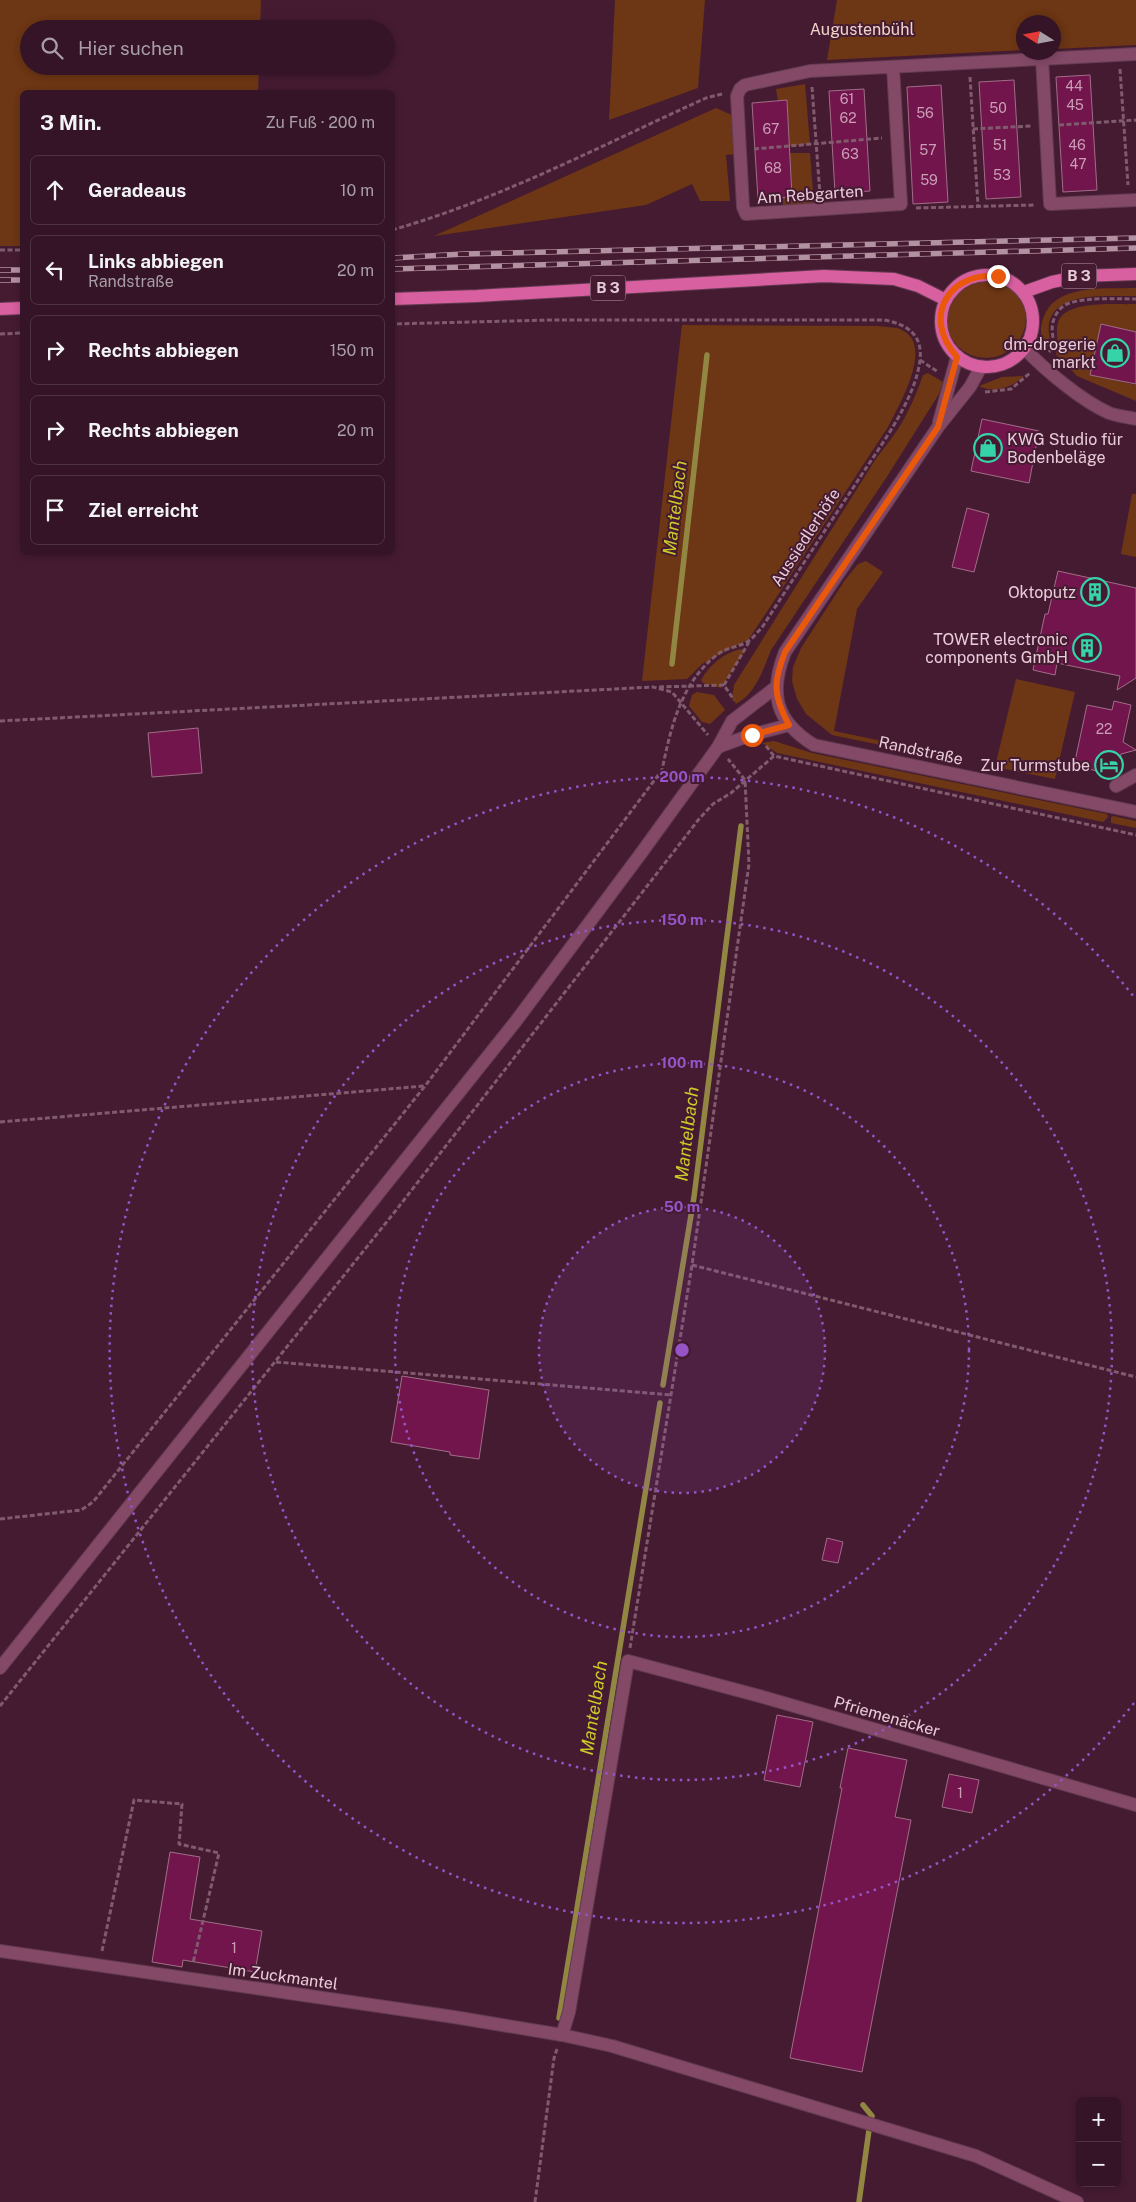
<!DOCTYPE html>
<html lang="de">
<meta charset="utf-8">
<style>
body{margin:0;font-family:"Public Sans",sans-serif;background:#3c1d2e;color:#f1f3f6}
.controls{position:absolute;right:15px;bottom:15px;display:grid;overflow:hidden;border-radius:8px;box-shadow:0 2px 8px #0003}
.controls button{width:45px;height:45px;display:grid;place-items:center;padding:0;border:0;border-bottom:1px solid #4e3343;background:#341426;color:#f1f3f6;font:25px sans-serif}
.compass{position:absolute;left:1016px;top:15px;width:45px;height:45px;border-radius:50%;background:#341426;box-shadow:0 2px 8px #0003;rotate:281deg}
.stop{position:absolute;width:15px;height:15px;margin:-11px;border:4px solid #ea580c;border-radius:50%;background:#fff}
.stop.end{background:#ea580c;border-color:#fff;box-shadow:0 1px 5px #0008}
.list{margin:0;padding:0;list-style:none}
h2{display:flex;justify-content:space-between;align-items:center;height:65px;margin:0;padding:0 20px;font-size:21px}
h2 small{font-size:16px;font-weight:400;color:#a99ea7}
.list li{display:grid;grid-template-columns:32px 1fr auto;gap:15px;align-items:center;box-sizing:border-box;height:70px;margin:0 10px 10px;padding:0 10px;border:1px solid #4e3343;border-radius:8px}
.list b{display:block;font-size:19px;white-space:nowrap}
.list p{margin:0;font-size:16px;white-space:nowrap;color:#a99ea7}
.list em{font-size:16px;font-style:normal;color:#a99ea7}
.icon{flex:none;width:28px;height:28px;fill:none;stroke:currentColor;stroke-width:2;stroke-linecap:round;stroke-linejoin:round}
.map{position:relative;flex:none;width:1136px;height:2202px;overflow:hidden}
.search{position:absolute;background:#341426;box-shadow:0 2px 8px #0003;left:20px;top:20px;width:375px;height:55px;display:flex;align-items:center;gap:12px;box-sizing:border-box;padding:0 18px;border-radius:28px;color:#a99ea7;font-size:19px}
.panel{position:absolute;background:#341426;box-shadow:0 2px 8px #0003;left:20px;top:90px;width:375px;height:465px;border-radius:8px}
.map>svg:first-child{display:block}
.green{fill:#6d3614}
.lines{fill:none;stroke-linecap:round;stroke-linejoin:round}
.stream{stroke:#918742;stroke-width:5.5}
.building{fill:#72154d;stroke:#a06e86}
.minor-casing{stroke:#633b50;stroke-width:14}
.major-casing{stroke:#633b50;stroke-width:14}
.path{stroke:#805b6e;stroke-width:3;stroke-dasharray:5 2.5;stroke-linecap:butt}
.minor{stroke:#834967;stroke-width:12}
.major{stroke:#d85fa0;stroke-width:12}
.rail-casing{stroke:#b291a1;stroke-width:5.5}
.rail{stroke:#451b32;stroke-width:4;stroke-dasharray:11;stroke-linecap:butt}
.route{stroke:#ea580c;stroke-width:6}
.ring{fill:none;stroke:#9654c6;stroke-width:2.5;stroke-dasharray:2.5 5}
.labels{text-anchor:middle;stroke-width:4;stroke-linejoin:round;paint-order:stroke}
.number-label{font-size:14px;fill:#cb9eb6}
.shield{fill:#451b32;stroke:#b897a7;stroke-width:1}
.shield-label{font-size:15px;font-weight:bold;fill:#e9ccd9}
.park-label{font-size:16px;fill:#f0d6c9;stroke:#451b32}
.street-label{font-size:16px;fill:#e9ccd9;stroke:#451b32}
.poi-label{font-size:16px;fill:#e9ccd9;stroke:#451b32;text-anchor:end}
.water-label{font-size:18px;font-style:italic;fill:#ccca28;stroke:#451b32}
.centre{fill:#9654c6;stroke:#451b32;stroke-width:2.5}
.ring-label{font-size:15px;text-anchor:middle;font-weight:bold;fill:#9654c6;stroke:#451b32;stroke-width:4;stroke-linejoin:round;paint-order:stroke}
</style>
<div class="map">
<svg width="1136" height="2202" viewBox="0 0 1136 2202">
<rect width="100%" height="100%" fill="#451b32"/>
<g class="green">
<path d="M 0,0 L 261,0 L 260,29 L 29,29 L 29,66 L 259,66 L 258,92 L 22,92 L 22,246 L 0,246 Z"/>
<path d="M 615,0 L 705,0 L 698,88 L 609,120 Z"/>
<path d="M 837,0 L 1136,0 L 1136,45 L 1054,49 L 1054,22 L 1024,22 L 1023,50 L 827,60 Z"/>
<path d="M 805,84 L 810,144 L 784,147 L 789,137 L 787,101 L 778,101 L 776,89 Z"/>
<path d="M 716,108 L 734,116 L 735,154 L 726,155 L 730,201 L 700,201 L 692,184 L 646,205 L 434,236 Z"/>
<path d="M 783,153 L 810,153 L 814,204 L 783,205 L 783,197 L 792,196 L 790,157 Z"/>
<circle cx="986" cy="318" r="40"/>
<path d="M 1136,288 L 1136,296 C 1109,297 1057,290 1049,323 C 1047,332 1053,342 1047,349 C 1040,337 1039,328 1044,316 C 1057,283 1107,289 1136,288 Z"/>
<path d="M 1136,304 L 1136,332 L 1101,324 L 1090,375 L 1136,385 L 1136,401 L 1077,376 L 1056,354 C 1060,341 1054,330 1059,320 C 1069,300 1116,305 1136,304 Z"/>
<path d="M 682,325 L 877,326 C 883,327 891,327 897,328 C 938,340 899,405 888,427 L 749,639 L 702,664 L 687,679 L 642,681 Z"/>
<path d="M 928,373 L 943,382 L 939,394 L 888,475 L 771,650 C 763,670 756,693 736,704 L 732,698 L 734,685 L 877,457 C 900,430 911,409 923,375 Z"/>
<path d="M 1024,376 C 1013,387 993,394 979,386 L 1002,377 Z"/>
<path d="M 1132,494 L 1136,494 L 1136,557 L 1121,554 Z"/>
<path d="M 866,561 L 883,572 L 857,609 L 834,731 L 954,756 L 953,760 L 832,735 L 806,714 L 797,699 L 792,681 L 793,667 L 801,648 L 845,580 L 858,564 Z"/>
<path d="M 741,649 L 745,651 L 721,688 L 703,683 L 701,680 C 710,664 724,653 741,649 Z"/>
<path d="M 1016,679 L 1075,692 L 1055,779 L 995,767 Z"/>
<path d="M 697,692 L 714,695 L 725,710 L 710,724 L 702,722 L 689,706 L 692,695 Z"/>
<path d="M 774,741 L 812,753 L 1107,814 L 1108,817 L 1103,822 L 777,753 L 762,743 Z"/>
<path d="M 1113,816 L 1136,821 L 1136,828 L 1111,823 L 1111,817 Z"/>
</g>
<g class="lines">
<g class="stream">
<path d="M 672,664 L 707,355"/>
<path d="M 663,1385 L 694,1197 L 741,826"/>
<path d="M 559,2018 L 660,1403"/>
<path d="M 863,2105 L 872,2116"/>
<path d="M 859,2202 L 869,2130"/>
</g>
</g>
<g class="building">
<path d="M 1090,75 L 1097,190 L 1063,192 L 1056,77 Z"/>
<path d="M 1014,80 L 1021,197 L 986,199 L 979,82 Z"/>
<path d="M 941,85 L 948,202 L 913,204 L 907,87 Z"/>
<path d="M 864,89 L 870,191 L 835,193 L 829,91 Z"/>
<path d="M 787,100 L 792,197 L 758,199 L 752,103 Z"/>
<path d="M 1101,324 L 1136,332 L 1136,384 L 1090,375 Z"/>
<path d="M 982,419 L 1039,431 L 1029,483 L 971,471 Z"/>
<path d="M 967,508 L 989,514 L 974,572 L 952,567 Z"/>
<path d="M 1058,571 L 1136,588 L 1136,678 L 1117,690 L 1120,676 L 1057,663 L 1055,675 L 1033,670 L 1045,614 L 1048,614 Z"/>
<path d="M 1114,701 L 1131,705 L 1123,742 L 1136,750 L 1121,754 L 1116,775 L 1074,766 L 1087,705 L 1112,710 Z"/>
<path d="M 198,728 L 202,773 L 152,777 L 148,733 Z"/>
<path d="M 402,1376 L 489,1390 L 479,1459 L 450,1455 L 450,1452 L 391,1442 Z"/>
<path d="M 827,1538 L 843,1542 L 838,1563 L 822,1560 Z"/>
<path d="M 777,1715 L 813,1722 L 800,1787 L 764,1780 Z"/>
<path d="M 848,1748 L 907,1760 L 895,1817 L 911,1820 L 862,2072 L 790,2058 L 842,1788 L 840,1788 Z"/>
<path d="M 949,1774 L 979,1780 L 972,1813 L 942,1807 Z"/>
<path d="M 170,1852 L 200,1857 L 190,1919 L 262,1931 L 255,1972 L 183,1960 L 182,1967 L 152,1962 Z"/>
</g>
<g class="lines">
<defs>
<g id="minor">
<path d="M 1042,58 L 1050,204 L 1136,200"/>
<path d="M 893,67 L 901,204 L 746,214 L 743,207 L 737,96 L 740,89 L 745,85 L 810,71 L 1136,54"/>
<path d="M 1025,349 C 1045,370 1082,401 1109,413 C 1117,416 1127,417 1136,419"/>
<path d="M 981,367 L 970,387 L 938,427 L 785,652 C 769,693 775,721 814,745 L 1136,812"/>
<path d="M 939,422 L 957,357"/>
<path d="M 718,747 L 751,735 L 789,725"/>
<path d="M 1116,786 L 1136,775"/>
<path d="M 0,1668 L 516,1021 L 642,852 L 718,747 L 732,721 L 776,687"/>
<path d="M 0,1951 L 454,2017 L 562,2035 L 612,2046 L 976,2156 L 1077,2202"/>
<path d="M 562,2035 L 569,2012 L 628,1661 L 763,1697 L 1136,1805"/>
</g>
<g id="major">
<circle cx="987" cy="321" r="46"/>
<path d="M 1024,292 L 1052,282 L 1081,276 L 1136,274"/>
<path d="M 392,299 L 477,296 L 824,276 L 894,279 L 918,286 L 946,300"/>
<path d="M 0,309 L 22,308"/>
</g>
</defs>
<use href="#minor" class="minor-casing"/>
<use href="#major" class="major-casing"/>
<g class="path">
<path d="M 1120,69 L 1128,185"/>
<path d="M 970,77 L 978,206"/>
<path d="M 812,87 L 820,195"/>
<path d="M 1059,125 L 1136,120"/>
<path d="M 973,129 L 1031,126"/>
<path d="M 754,149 L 882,138"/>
<path d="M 916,208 L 1035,205"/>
<path d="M 392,230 C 501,199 604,144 706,98 L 722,94"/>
<path d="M 0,250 L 22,250"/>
<path d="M 0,334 L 22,333"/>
<path d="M 1049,352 C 1057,342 1050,333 1053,322 C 1055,314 1061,305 1070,303 C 1088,297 1117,299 1136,299"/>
<path d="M 920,360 L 938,372"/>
<path d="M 985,392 L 1011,389 L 1030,373"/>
<path d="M 724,685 L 749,642"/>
<path d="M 659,687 L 724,685 L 734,700"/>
<path d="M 0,721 L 653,687 L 672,692 L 708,735"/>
<path d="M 766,746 L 774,756"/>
<path d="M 0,1122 L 424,1086"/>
<path d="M 692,1265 L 1136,1377"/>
<path d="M 276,1362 L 672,1395"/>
<path d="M 0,1519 L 81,1510 L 93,1502 L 425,1086 L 662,770 C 671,727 681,682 718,654 C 727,647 741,647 750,640 C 754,637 757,632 761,629 C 792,581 823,533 855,485 C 877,450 915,402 920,360 C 923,334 906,324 884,320 L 551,320 L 392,324"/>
<path d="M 630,1648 L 692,1265 L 749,864 L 745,780 L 728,759"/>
<path d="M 0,1706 L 397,1209 L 699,819 L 713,804 L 731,793 L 774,756 L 1136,835"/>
<path d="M 102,1951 L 134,1800 L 182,1804 L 179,1844 L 219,1853 L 193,1963"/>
<path d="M 535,2202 L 554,2058 L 557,2049"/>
</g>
<use href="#minor" class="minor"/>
<use href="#major" class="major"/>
<defs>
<g id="rail">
<path d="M 392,258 L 464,254 L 1136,238"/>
<path d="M 392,269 L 1136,248"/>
<path d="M 0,270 L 22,270"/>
<path d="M 0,280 L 22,280"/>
</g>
</defs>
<use href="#rail" class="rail-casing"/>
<use href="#rail" class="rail"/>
</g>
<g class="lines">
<path class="route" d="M 752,735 L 789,725 C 773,696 773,682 785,652 L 938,427 L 957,357 C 922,318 947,272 998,276"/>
</g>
<circle cx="682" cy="1350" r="143" fill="#9654c6" fill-opacity=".12"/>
<g class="ring">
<circle cx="682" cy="1350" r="143"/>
<circle cx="682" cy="1350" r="287"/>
<circle cx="682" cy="1350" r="430"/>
<path d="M1134 1703A573 573 0 1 1 1134 997"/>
</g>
<defs>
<symbol id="shop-ring" viewBox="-11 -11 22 22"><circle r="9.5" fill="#451b32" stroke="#34d4a8" stroke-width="1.5"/><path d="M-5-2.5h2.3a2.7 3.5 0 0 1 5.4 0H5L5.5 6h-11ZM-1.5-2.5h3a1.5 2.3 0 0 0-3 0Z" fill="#34d4a8"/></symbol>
<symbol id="building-ring" viewBox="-11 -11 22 22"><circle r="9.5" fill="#451b32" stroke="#34d4a8" stroke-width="1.5"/><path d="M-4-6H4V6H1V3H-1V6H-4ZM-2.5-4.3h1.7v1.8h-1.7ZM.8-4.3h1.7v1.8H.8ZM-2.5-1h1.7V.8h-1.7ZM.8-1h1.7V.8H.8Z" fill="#34d4a8"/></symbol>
<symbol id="hotel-ring" viewBox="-11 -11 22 22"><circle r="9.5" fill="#451b32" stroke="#34d4a8" stroke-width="1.5"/><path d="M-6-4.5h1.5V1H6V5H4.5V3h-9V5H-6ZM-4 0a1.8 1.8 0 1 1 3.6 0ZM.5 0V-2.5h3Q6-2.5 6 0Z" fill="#34d4a8"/></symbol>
</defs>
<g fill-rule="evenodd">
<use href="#shop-ring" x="1099" y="337" width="32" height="32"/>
<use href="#shop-ring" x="972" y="432" width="32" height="32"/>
<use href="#building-ring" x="1079" y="576" width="32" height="32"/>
<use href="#building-ring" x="1071" y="632" width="32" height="32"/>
<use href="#hotel-ring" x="1093" y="749" width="32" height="32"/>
</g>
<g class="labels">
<g class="number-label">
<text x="1074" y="91">44</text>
<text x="847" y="104">61</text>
<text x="1075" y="110">45</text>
<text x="998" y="113">50</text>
<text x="925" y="118">56</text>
<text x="848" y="123">62</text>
<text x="771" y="134">67</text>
<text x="1000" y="150">51</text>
<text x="1077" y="150">46</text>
<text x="928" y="155">57</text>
<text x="850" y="159">63</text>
<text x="1078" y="169">47</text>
<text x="773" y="173">68</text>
<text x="1002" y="180">53</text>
<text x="929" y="185">59</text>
<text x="1104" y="734">22</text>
<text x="960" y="1798">1</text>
<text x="234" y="1953">1</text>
</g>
<g class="shield">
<rect x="1061.5" y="263.5" width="35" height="25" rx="4"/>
<rect x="590.5" y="275.5" width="35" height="25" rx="4"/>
</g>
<g class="shield-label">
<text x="1079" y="281">B 3</text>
<text x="608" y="293">B 3</text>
</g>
<g class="park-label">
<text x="862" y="35">Augustenbühl</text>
</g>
<g class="street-label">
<text transform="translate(810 194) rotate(-4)" y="6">Am Rebgarten</text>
<text transform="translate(805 537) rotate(-57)" y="6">Aussiedlerhöfe</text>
<text transform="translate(921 750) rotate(12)" y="6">Randstraße</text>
<text transform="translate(887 1716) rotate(16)" y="6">Pfriemenäcker</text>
<text transform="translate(283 1976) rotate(8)" y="6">Im Zuckmantel</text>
</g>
<g class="poi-label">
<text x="1096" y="350">dm-drogerie<tspan x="1096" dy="18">markt</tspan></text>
<text x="1007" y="445" text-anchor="start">KWG Studio für<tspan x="1007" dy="18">Bodenbeläge</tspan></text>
<text x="1076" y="598">Oktoputz</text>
<text x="1068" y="645">TOWER electronic<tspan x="1068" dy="18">components GmbH</tspan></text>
<text x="1090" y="771">Zur Turmstube</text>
</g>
<g class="water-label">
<text transform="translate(675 508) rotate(-83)" y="6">Mantelbach</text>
<text transform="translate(687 1134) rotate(-83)" y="6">Mantelbach</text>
<text transform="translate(594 1708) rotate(-81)" y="6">Mantelbach</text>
</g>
</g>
<circle cx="682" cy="1350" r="8" class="centre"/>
<g class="ring-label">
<text x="682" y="782">200 m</text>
<text x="682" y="925">150 m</text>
<text x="682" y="1068">100 m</text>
<text x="682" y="1212">50 m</text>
</g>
</svg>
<div class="controls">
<button>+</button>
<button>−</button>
</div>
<svg class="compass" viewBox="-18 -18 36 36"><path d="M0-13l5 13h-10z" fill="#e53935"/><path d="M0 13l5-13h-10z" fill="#a99ea7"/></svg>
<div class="stop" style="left:752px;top:735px"></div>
<div class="stop end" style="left:998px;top:276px"></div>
<div class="search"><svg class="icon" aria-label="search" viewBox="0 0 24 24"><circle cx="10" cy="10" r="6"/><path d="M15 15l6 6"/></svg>Hier suchen</div>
<section class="panel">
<h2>3 Min.<small>Zu Fuß · 200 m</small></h2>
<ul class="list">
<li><svg class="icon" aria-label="ahead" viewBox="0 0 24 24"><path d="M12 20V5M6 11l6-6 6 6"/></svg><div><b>Geradeaus</b></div><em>10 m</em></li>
<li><svg class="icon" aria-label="left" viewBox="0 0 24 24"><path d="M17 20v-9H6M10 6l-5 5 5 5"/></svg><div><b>Links abbiegen</b><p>Randstraße</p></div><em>20 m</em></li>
<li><svg class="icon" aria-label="right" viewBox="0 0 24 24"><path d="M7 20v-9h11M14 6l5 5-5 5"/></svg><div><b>Rechts abbiegen</b></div><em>150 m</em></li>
<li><svg class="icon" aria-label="right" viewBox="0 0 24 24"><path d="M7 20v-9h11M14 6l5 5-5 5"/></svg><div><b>Rechts abbiegen</b></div><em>20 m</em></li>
<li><svg class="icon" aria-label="arrive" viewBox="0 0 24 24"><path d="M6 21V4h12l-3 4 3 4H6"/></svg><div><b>Ziel erreicht</b></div></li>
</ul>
</section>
</div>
